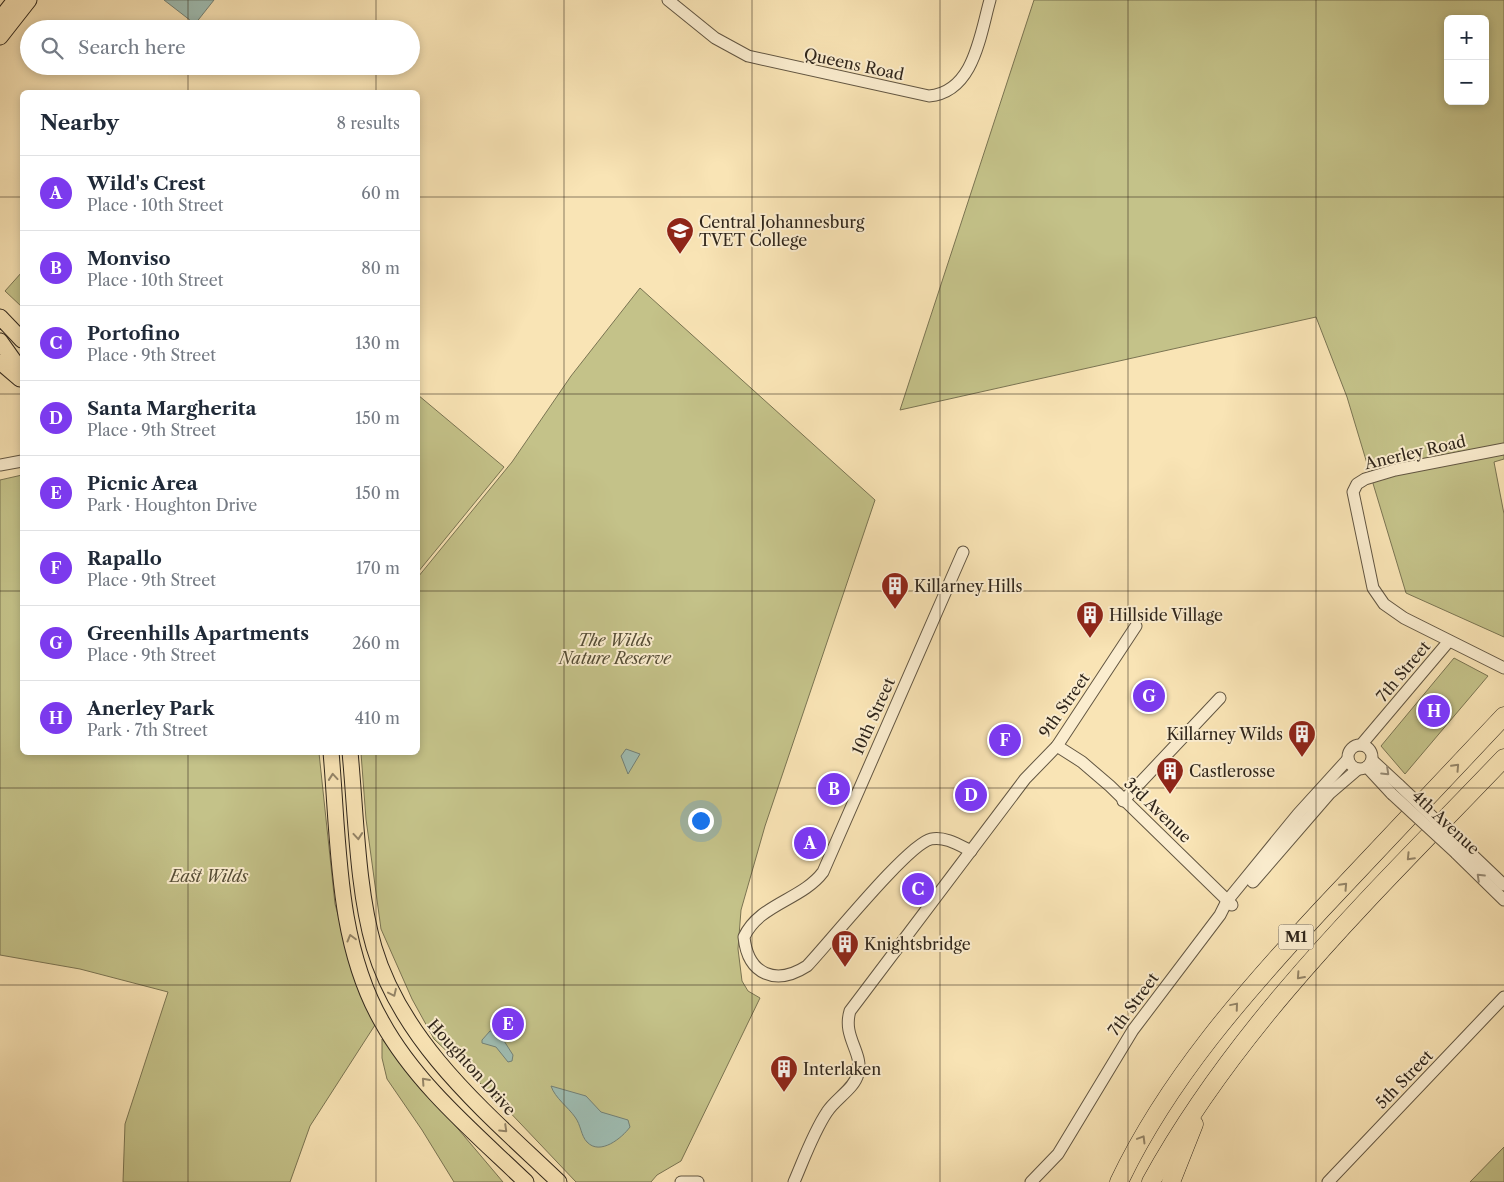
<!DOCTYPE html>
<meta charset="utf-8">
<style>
body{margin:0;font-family:"Libre Caslon Text",serif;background:#f6f6f7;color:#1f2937}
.controls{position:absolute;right:15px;top:15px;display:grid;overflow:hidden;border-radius:8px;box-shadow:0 2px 8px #0003}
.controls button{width:45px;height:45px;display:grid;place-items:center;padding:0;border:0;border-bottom:1px solid #e0e1e3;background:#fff;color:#1f2937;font:25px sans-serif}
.you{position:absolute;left:700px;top:820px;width:18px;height:18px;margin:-12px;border:4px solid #fff;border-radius:50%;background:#1a73e8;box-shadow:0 0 0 8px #1a73e833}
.badge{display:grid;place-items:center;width:32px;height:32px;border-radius:50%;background:#7c3aed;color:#fff;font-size:16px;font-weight:700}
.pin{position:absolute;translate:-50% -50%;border:2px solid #fff;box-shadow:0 1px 5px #0006}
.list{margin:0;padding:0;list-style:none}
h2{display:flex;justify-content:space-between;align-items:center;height:65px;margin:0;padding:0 20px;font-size:21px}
h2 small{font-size:16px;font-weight:400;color:#747a83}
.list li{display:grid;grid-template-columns:32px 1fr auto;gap:15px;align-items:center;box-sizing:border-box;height:75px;padding:0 20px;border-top:1px solid #e0e1e3}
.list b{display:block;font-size:19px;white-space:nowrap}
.list p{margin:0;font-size:16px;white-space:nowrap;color:#747a83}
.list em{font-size:16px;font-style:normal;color:#747a83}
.icon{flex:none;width:28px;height:28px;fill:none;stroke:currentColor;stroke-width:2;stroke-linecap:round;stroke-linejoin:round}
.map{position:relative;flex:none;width:1504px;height:1182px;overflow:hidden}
.search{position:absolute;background:#fff;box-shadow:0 2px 8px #0003;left:20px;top:20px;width:400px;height:55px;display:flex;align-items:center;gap:12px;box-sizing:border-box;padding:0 18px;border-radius:28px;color:#747a83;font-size:19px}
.panel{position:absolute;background:#fff;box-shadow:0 2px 8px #0003;left:20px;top:90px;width:400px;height:665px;border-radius:8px}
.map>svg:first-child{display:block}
.green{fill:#c4c289;stroke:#7a7452;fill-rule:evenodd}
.water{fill:#9fbeb4;stroke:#738177}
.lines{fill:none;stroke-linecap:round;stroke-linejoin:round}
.minor-casing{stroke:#625642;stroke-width:13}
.major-casing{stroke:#30261b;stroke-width:17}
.highway-casing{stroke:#30261b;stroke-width:19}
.minor{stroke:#fbedcf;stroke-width:11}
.major{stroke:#f9e4b5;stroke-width:15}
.highway{stroke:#f9e4b5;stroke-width:18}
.minor-bridge-casing{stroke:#625642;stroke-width:13;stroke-linecap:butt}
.minor-bridge{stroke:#fbedcf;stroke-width:11}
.oneway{stroke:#948568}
.oneway2{stroke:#968a75}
.grid{fill:none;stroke:#30261b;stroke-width:1;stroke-opacity:0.55}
.labels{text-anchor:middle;stroke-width:4;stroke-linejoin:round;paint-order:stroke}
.shield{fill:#fbedcf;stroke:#6d6251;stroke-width:1}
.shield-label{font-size:15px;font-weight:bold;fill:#30261b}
.street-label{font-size:16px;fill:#30261b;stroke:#fbedcf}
.poi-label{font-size:16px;fill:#30261b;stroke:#fbedcf;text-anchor:start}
.park-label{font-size:16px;font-style:italic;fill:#554d36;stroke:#fbedcf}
</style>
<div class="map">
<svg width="1504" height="1182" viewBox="0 0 1504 1182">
<rect width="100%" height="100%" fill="#f9e4b5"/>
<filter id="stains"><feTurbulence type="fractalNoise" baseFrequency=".004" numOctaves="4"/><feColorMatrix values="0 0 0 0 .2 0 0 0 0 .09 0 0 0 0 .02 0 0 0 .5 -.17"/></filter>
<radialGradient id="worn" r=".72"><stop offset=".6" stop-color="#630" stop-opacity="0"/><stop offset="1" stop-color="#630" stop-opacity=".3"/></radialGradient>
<g class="green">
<path d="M 1034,0 L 1504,0 L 1504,459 L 1494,462 L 1504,514 L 1504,637 L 1406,593 L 1347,397 L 1316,317 L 900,410 ZM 1448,19 L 1485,19 L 1485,101 L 1448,101 Z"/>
<path d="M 22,272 L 22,307 L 5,291 Z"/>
<path d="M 640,288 L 875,500 L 765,826 L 741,910 L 738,949 L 742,981 L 748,991 L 760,998 L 681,1161 L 657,1175 L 651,1182 L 576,1182 L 501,1103 L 434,1039 L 412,999 L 381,929 L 366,819 L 361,753 L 418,752 L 418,577 L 512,462 L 571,376 Z"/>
<path d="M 418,395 L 504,467 L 418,572 Z"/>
<path d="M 22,475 L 22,752 L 319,753 L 335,904 L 357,981 L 375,1025 L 310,1126 L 290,1182 L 123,1182 L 125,1124 L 168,992 L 80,969 L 0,955 L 0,480 Z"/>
<path d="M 1454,658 L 1488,676 L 1405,774 L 1381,746 Z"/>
<path d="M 382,1039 L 503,1182 L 454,1182 L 422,1130 L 387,1079 L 382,1058 Z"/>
<path d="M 1504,1147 L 1504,1182 L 1470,1182 Z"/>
</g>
<g class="water">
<path d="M 164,0 L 214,0 L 195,24 Z"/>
<path d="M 626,749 L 640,754 L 628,774 L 621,756 Z"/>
<path d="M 490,1031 L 497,1031 L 499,1033 L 513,1055 L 512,1061 L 508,1062 L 496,1047 L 482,1043 L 482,1040 Z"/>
<path d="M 551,1086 L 586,1096 L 601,1112 L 628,1120 L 630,1127 C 622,1138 600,1156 587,1142 C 581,1136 581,1125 575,1117 C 568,1107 555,1098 551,1086 Z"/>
</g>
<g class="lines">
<defs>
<g id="minor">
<path d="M 668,0 L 715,38 L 748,56 L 929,96 C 974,92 980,35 990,0"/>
<path d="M 1504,449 L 1395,470 L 1365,479 L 1357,484 L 1353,492 L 1373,588 L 1384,604 L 1404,618 L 1504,668"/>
<path d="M 0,465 L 22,461"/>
<path d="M 963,552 L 823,872 C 802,900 759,904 744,937 C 748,975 776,986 807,966 C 829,943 908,844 931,839 C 945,836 959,845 971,851"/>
<circle cx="1360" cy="757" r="12"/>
<path d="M 1361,745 L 1449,641"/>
<path d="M 1057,746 L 1082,762 L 1110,786 L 1232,905"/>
<path d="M 1372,760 L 1399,785"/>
<path d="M 1367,767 L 1392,794"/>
<path d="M 1123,801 L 1220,698"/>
<path d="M 1462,845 L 1504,885"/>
<path d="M 1456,853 L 1504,900"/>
<path d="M 1253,882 L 1330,793 L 1358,769"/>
<path d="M 681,1182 L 698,1182"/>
<path d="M 794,1182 C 804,1159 813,1133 827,1112 C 835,1099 854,1089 858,1074 C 864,1053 842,1037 850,1011 L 1025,779 L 1057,746 L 1136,626"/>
<path d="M 1031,1182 L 1058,1154 L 1133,1030 L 1220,915 L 1227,901 L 1298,814 L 1348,759"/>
<path d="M 1328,1182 L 1504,997"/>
</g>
<g id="major">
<path d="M 0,19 L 15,0"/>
<path d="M 0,37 L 29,0"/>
<path d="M 0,317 L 22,340"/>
<path d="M 0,341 L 22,372"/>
<path d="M 0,362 L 20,379"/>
<path d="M 331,752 C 339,842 336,942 382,1022 C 416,1084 475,1133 526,1182"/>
<path d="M 350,752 C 356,814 357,888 374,947 C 403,1045 488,1114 559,1182"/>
</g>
<g id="highway">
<path d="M 1119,1182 C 1168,1079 1245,992 1322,909 C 1382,845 1443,781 1504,716"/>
<path d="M 1151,1182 C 1240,1020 1377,891 1504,758"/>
<path d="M 1171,1182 L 1194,1124"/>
</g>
</defs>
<use href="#minor" class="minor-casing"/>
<use href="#major" class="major-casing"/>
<use href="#highway" class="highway-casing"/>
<use href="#minor" class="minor"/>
<use href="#major" class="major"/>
<use href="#highway" class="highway"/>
<defs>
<g id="minor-bridge">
<path d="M 1399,785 L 1462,845"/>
<path d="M 1392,794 L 1456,853"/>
</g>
</defs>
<use href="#minor-bridge" class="minor-bridge-casing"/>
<use href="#minor-bridge" class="minor-bridge"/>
</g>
<defs><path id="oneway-chevron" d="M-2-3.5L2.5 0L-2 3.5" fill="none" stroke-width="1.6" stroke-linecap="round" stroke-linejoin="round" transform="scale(1.25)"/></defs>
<g class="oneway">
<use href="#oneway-chevron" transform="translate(1456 767) rotate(-47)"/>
<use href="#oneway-chevron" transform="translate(333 777) rotate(-95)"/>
<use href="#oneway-chevron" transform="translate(358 836) rotate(85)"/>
<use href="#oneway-chevron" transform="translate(1410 857) rotate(134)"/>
<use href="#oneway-chevron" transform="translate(1344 886) rotate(-47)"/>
<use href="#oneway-chevron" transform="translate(351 938) rotate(-105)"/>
<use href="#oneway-chevron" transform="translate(1300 976) rotate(132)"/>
<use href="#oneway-chevron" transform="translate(393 993) rotate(65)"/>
<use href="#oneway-chevron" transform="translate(1235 1006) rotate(-50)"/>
<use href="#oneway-chevron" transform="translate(425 1081) rotate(-132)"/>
<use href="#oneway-chevron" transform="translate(504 1129) rotate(44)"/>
<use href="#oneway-chevron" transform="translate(1142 1139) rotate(-59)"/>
</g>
<g class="oneway2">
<use href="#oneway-chevron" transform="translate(1386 772) rotate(43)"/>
<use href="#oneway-chevron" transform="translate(1480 877) rotate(-136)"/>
</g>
<path class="grid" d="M 188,0 L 188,29M 376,0 L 376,29M 564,0 L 564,1182M 752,0 L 752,1182M 940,0 L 940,1182M 1128,0 L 1128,1182M 1316,0 L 1316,1182M 188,66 L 188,92M 376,66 L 376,92M 0,197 L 22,197M 418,197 L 1504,197M 0,394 L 22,394M 418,394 L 1504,394M 0,591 L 22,591M 418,591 L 1504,591M 188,752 L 188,1182M 376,752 L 376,1182M 0,788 L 1504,788M 0,985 L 1504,985"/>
<defs>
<symbol id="university-pin" viewBox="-11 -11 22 30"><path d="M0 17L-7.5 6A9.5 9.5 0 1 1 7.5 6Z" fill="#8f2418" stroke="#fbedcf"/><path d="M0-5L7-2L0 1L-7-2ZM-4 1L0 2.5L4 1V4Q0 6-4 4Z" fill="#fff"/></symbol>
<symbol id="building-pin" viewBox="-11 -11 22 30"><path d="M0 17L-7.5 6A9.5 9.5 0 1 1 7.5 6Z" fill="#8f2418" stroke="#fbedcf"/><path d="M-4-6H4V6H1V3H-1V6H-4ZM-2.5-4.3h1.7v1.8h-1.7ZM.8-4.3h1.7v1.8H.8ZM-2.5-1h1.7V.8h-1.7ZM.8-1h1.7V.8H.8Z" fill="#fff"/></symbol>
</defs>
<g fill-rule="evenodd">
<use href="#university-pin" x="664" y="215" width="32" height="43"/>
<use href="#building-pin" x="879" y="570" width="32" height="43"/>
<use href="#building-pin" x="1074" y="599" width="32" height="43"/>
<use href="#building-pin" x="1286" y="718" width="32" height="43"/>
<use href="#building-pin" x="1154" y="755" width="32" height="43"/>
<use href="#building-pin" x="829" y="928" width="32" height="43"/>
<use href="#building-pin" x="768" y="1053" width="32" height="43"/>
</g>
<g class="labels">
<rect class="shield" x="1278.5" y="924.5" width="35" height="25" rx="4"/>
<g class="shield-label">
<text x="1296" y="942">M1</text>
</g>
<g class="street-label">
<text transform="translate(854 64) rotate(12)" y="6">Queens Road</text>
<text transform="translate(1415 452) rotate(-13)" y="6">Anerley Road</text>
<text transform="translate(1403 671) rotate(-50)" y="6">7th Street</text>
<text transform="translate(1064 705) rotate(-55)" y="6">9th Street</text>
<text transform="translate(873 716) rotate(-66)" y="6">10th Street</text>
<text transform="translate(1158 810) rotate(44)" y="6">3rd Avenue</text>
<text transform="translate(1446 822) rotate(43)" y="6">4th Avenue</text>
<text transform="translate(1133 1004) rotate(-54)" y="6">7th Street</text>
<text transform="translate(472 1067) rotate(48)" y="6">Houghton Drive</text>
<text transform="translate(1404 1079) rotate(-46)" y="6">5th Street</text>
</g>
<g class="poi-label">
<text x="699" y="228">Central Johannesburg<tspan x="699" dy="18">TVET College</tspan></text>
<text x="914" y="592">Killarney Hills</text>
<text x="1109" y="621">Hillside Village</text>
<text x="1283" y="740" text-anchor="end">Killarney Wilds</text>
<text x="1189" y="777">Castlerosse</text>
<text x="864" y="950">Knightsbridge</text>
<text x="803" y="1075">Interlaken</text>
</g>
<g class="park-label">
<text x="615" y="646">The Wilds<tspan x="615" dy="18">Nature Reserve</tspan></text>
<text x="209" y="882">East Wilds</text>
</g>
</g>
<rect width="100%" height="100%" filter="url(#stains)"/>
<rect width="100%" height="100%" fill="url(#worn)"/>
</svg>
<div class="controls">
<button>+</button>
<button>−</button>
</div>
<div class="you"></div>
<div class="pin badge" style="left:810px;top:843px">A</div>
<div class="pin badge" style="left:834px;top:789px">B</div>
<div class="pin badge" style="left:918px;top:889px">C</div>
<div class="pin badge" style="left:971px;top:795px">D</div>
<div class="pin badge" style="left:508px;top:1024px">E</div>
<div class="pin badge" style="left:1005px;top:740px">F</div>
<div class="pin badge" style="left:1149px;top:696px">G</div>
<div class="pin badge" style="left:1434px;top:711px">H</div>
<div class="search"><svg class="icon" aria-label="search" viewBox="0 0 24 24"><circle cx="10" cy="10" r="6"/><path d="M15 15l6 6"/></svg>Search here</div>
<section class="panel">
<h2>Nearby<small>8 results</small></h2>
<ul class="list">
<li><span class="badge">A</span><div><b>Wild's Crest</b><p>Place · 10th Street</p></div><em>60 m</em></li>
<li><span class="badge">B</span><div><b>Monviso</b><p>Place · 10th Street</p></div><em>80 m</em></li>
<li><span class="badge">C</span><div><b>Portofino</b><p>Place · 9th Street</p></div><em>130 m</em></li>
<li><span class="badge">D</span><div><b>Santa Margherita</b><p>Place · 9th Street</p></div><em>150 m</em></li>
<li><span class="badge">E</span><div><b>Picnic Area</b><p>Park · Houghton Drive</p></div><em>150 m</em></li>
<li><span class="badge">F</span><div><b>Rapallo</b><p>Place · 9th Street</p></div><em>170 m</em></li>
<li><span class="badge">G</span><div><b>Greenhills Apartments</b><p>Place · 9th Street</p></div><em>260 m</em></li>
<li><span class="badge">H</span><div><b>Anerley Park</b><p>Park · 7th Street</p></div><em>410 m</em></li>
</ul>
</section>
</div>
